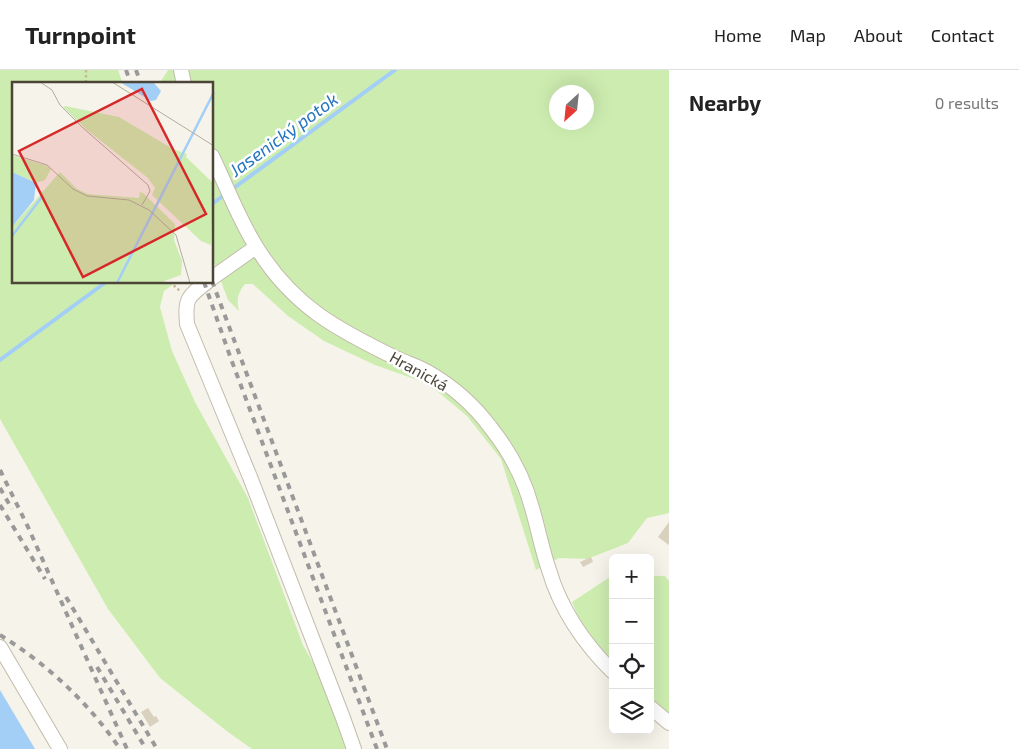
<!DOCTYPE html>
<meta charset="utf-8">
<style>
body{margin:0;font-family:"Exo 2",sans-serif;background:#f6f6f6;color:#222}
.controls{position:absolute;right:15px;bottom:15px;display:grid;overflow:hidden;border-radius:8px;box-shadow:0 5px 20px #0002}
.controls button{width:45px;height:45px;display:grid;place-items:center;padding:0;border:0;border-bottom:1px solid #e0e0e0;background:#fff;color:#222;font:25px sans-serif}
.compass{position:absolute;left:549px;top:15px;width:45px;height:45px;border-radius:50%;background:#fff;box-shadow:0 5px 20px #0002;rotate:207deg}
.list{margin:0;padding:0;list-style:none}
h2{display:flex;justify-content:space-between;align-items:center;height:65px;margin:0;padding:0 20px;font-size:21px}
h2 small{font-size:16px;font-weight:400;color:#767676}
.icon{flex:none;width:28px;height:28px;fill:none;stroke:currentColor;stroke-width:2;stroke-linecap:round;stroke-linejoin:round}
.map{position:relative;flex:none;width:669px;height:679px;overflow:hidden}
header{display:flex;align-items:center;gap:30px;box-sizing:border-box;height:70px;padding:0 25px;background:#fff;border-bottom:1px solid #e0e0e0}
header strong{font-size:24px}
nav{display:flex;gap:28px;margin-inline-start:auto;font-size:18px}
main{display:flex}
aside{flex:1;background:#fff}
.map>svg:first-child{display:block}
.green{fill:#cdedb0;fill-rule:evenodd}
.water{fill:#a3cef6}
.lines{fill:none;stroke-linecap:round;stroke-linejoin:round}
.stream{stroke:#a3cef6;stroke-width:4}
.building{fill:#d9d0be}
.minor-casing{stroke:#c2bcab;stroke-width:16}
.path{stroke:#c5b99b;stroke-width:2.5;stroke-dasharray:2.5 2.5;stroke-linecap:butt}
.minor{stroke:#fff;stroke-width:14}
.rail{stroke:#999;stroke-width:4;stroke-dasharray:6 6;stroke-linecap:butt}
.labels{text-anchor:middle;stroke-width:5;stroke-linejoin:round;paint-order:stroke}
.street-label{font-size:16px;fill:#4b4437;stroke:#fff}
.water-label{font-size:18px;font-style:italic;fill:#2675c1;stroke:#fff}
.inset-river{fill:none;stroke:#a3cef6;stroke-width:2.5}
.inset-road{fill:none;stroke:#b2ada2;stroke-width:1}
.view{fill:#d62828;fill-opacity:0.15;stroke:#d62828;stroke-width:2.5}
.inset-edge{fill:none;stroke:#4b4437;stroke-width:2.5}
</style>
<header>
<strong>Turnpoint</strong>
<nav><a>Home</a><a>Map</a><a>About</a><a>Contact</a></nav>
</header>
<main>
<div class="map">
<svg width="669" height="679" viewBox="0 0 669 679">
<rect width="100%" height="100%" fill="#f6f3ea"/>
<g class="green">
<path d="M 0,0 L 118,0 L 123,14 L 14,14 L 14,212 L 175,213 L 164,221 L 160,237 L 172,281 L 195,332 L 248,428 L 303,575 L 328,619 L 348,679 L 252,679 L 228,662 L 160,608 L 108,539 L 0,349 Z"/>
<path d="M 168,0 L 669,0 L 669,443 L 647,448 L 628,473 L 587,489 L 559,488 L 536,500 L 501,389 L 467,346 L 437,321 L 420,311 L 375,295 L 324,271 L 288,246 L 253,214 L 245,214 C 238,223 236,229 239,241 L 228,230 L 213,190 L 212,14 L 159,14 ZM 556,22 L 586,22 L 586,52 L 556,52 Z"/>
<path d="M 613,505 L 613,592 L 582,555 L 572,532 Z"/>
<path d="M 650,506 L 665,506 L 669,511 L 669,644 L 650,627 Z"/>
</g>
<path class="water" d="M 0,620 L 35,679 L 0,679 Z"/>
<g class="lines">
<g class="stream">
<path d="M 212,134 L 395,0"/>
<path d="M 0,290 L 106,212"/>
</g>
</g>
<g class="building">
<path d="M 669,452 L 669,475 L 658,467 Z"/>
<path d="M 591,487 L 593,492 L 583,497 L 580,492 Z"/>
<path d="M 148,638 L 154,647 L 156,646 L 159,651 L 150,657 L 141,642 Z"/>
</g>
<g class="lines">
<defs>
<g id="minor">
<path d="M 181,0 L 184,14"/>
<path d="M 212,86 C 227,117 239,150 257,178 C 273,204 294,227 319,245 C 343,262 371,276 398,289 C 407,293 417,296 426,301 C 451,315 474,335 491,358 C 510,382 524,408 532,438 C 538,458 542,480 549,500 C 560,538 584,574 613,602"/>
<path d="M 212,208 L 256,177"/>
<path d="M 207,212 C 187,227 185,229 187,254 L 250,407 L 343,648 L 354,679"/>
<path d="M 0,577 L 60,679"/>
<path d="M 650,637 L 669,653"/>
</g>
</defs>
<use href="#minor" class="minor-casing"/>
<g class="path">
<path d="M 86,0 L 86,14"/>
<path d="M 170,212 L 180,221"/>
</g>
<use href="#minor" class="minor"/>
<g class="rail">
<path d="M 126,0 L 131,14"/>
<path d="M 136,0 L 141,14"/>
<path d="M 212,211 L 387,679"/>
<path d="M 204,212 L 231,289 L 377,679"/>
<path d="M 0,400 L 28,457 L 127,679"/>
<path d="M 0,418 L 12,439"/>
<path d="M 0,435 L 45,509"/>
<path d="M 66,527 L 157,679"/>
<path d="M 0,565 C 47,594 89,633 120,679"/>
<path d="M 97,597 L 146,679"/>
</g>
</g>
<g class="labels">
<g class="street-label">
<text transform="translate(419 301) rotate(29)" y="6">Hranická</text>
</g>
<g class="water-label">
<text transform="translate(284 65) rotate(-36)" y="6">Jasenický potok</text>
</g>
</g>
<g transform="translate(12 12)">
<rect width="201" height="201" fill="#f6f3ea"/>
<path d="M 53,24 L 107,35 L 161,67 L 175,72 L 174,75 L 201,101 L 199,163 L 189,159 L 140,113 L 143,106 L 136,96 L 75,48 L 51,25 ZM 0,73 L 35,84 L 39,87 L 33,98 L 24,101 L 0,90 ZM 48,90 L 65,107 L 76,112 L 127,116 L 128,110 L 131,111 L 163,142 L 162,158 L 170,179 L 169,193 L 147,201 L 0,201 L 0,145 Z" fill="#cdedb0"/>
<path d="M 108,0 L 141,0 L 149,9 L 144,18 L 139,19 ZM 0,90 L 24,101 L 22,118 L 0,145 Z" fill="#a3cef6"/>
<path class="inset-river" d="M 0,154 L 30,115M 105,201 L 202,10"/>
<path class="inset-road" d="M 28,0 L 40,8 L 48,23 L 70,45 L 136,103 L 138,109 L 130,123M 100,0 L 202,64M 0,72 L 35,83 L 61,107 L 75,114 L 117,118 L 137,128 L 164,153 L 178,201"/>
<path class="view" d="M 130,7 L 194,132 L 71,195 L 7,69 Z"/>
<rect width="201" height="201" class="inset-edge"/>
</g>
</svg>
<div class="controls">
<button>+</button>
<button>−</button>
<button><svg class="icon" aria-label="locate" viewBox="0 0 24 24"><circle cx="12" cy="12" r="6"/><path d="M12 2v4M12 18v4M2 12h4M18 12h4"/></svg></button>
<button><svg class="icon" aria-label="layers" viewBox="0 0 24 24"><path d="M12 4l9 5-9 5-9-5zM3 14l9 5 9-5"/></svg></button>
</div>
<svg class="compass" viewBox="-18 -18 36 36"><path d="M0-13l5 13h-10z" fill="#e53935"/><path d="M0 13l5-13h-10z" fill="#767676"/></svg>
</div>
<aside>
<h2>Nearby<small>0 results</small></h2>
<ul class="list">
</ul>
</aside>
</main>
